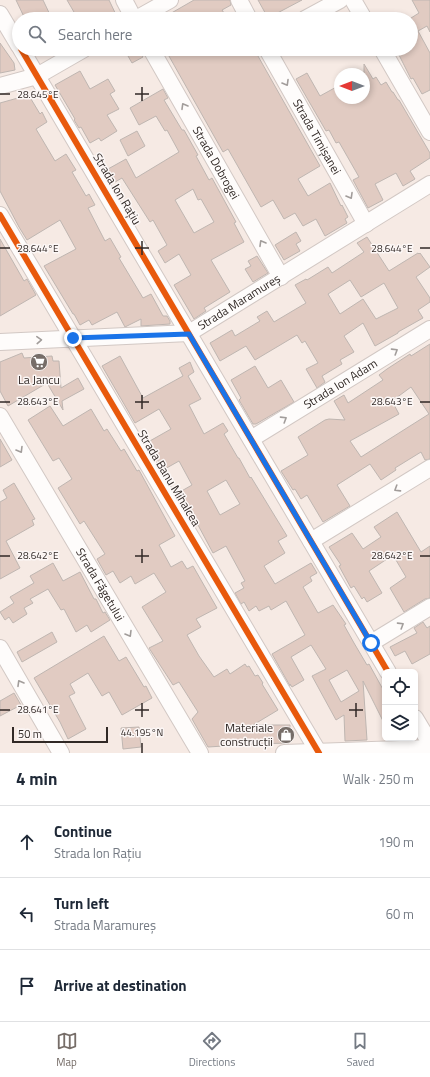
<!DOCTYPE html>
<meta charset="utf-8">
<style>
body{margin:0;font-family:"Titillium Web",sans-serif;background:#f2f2f3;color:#1f2937}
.controls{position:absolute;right:12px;bottom:12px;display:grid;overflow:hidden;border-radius:6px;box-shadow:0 2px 6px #0003}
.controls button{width:36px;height:36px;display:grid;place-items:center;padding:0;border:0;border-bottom:1px solid #e0e1e3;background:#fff;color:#1f2937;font:20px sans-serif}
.compass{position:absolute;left:334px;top:68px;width:36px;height:36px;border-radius:50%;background:#fff;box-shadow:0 2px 6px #0003;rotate:270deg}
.scale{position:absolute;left:12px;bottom:10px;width:96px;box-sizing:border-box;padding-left:4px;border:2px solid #312926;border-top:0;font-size:11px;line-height:14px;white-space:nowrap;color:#312926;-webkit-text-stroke:3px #fcf7f6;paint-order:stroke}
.stop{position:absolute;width:12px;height:12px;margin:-9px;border:3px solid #1a73e8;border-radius:50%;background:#fff}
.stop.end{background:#1a73e8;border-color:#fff;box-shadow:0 1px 4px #0008}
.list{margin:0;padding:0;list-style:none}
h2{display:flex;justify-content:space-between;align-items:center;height:52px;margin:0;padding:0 16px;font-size:17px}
h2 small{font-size:13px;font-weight:400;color:#747a83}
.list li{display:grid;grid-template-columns:26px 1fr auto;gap:12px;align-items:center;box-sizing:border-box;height:72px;padding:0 16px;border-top:1px solid #e0e1e3}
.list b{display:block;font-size:15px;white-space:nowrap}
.list p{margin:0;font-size:13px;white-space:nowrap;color:#747a83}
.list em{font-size:13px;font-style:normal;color:#747a83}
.icon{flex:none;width:22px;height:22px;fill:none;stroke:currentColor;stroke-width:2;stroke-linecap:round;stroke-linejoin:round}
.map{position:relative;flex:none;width:430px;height:753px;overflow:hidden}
.search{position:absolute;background:#fff;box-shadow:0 2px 6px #0003;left:12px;right:12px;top:12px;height:44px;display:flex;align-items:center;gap:10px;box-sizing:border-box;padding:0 14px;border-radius:22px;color:#747a83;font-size:15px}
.sheet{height:268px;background:#fff}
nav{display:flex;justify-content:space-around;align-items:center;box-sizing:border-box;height:56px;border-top:1px solid #e0e1e3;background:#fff;font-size:11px;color:#747a83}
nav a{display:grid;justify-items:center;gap:2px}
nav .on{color:#766d68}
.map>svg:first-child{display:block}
.building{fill:#e1cbc2;stroke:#bfb6b1;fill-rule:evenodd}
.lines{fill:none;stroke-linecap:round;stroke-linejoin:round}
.minor-casing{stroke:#d2c8c4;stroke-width:18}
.minor{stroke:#fefcfb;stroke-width:16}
.cycleway-casing{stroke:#fcf7f6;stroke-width:8}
.cycleway{stroke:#e8590c;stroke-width:6}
.oneway{stroke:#a29d9b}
.route{stroke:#1a73e8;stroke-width:5}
.ticks{fill:none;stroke:#312926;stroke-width:1.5}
.labels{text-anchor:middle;stroke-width:3;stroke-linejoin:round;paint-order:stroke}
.street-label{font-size:12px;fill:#312926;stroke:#fcf7f6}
.poi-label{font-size:12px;fill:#312926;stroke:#fcf7f6}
.ticks-label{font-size:10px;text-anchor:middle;fill:#312926;stroke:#fcf7f6;stroke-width:3;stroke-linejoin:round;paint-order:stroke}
</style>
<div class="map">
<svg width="430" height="753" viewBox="0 0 430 753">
<rect width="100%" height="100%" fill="#f6eae4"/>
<g class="building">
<path d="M 16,0 L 43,0 L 52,19 L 25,19 Z"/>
<path d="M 67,0 L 109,0 L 118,19 L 78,19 Z"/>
<path d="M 194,0 L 230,0 L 231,5 L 222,10 L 228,19 L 161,19 Z"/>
<path d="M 258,0 L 302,0 L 268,18 Z"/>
<path d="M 412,0 L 430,0 L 430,32 L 427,26 L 418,31 L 430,53 L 430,90 L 422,94 L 413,78 L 411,79 L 396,49 L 411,49 L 411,18 L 419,13 Z"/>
<path d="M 0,43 L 14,63 L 15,70 L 0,73 Z"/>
<path d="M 124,49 L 138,49 L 143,57 L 132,63 Z"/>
<path d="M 165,49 L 254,49 L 320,166 L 298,179 L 308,196 L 330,183 L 341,206 L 342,205 L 348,217 L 345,219 L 347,223 L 325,236 L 316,219 L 303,226 L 295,213 L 284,219 L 273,200 L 261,207 L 228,149 L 223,152 Z"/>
<path d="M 364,64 L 373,79 L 376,77 L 381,85 L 386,82 L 392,92 L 393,92 L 398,100 L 399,100 L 430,153 L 430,158 L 410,171 L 415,179 L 403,186 L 396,173 L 375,184 L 383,200 L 368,208 L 353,180 L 359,177 L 339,142 L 336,143 L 329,130 L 326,131 L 296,79 L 307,73 L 320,96 L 340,85 L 340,98 L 364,98 Z"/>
<path d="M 80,71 L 90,89 L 108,79 L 115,91 L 110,94 L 119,109 L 107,115 L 117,131 L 101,141 L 99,138 L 90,143 L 81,127 L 79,128 L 74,120 L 75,119 L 55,85 Z"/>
<path d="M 163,89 L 168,98 L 164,100 L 182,130 L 184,130 L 198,155 L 196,156 L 209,180 L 212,178 L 236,222 L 234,223 L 244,242 L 211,260 L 230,292 L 204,308 L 206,311 L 194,319 L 174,285 L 191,275 L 179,254 L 165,263 L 158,251 L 167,245 L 153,220 L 150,222 L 122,178 L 115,182 L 108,169 L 126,159 L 136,178 L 179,152 L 167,130 L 165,131 L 156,116 L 139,125 L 130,108 ZM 193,189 L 198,200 L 201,199 L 214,222 L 194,233 L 175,200 Z"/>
<path d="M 25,96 L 31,99 L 40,114 L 42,112 L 47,122 L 36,129 L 55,161 L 66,154 L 76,170 L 72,172 L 86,196 L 89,194 L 95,205 L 88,208 L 105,241 L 110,238 L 121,257 L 119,258 L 143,298 L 151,294 L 163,316 L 167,316 L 170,321 L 170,324 L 141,326 L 141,319 L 125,327 L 117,312 L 92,325 L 89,320 L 80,325 L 74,314 L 73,314 L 44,266 L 76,249 L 60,220 L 27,240 L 19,227 L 0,191 L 0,103 Z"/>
<path d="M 137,131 L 145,146 L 128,156 L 120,140 Z"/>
<path d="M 296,232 L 301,241 L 296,244 L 300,251 L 284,260 L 275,245 Z"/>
<path d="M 367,237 L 389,271 L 418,253 L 419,254 L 420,253 L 430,267 L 416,277 L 430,298 L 430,302 L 418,310 L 423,318 L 398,332 L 398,333 L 375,346 L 363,323 L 344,336 L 354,352 L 340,360 L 342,364 L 322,376 L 325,382 L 317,388 L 306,369 L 318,363 L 305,341 L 302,343 L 297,335 L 255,360 L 246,346 L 220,361 L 210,343 L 232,330 L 235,336 L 260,321 L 257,317 L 267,311 L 274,322 L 306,303 L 295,285 L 306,279 L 307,280 L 328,267 L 332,273 L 364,252 L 357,243 ZM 350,280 L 361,297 L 384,283 L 398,308 L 376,319 L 363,299 L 340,314 L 328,294 Z"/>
<path d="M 0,239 L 24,281 L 27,279 L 36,295 L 0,316 Z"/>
<path d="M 257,256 L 268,273 L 253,282 L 245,269 L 251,266 L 248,261 Z"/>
<path d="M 430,344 L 430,459 L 425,460 L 421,452 L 395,468 L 396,470 L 381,480 L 370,464 L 337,485 L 350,506 L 323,522 L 307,495 L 301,499 L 295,489 L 293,490 L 281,471 L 308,455 L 298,437 L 325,420 L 329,419 L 345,420 L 334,401 L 344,395 L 348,403 L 383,380 L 379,375 L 387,369 L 410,354 L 411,356 ZM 411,387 L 429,414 L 361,457 L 350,441 L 399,414 L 392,401 Z"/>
<path d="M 22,353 L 24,358 L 52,356 L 53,361 L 59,361 L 61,388 L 78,378 L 84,389 L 62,401 L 63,410 L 47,383 L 8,406 L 0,391 L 0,362 Z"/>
<path d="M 120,356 L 143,398 L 183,376 L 179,368 L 190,362 L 194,372 L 188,376 L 201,399 L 189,405 L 204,434 L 223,423 L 228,431 L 224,434 L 238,458 L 239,458 L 250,478 L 251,477 L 287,536 L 278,541 L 285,553 L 264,566 L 275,584 L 311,563 L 317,573 L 310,577 L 312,581 L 303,587 L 318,613 L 333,605 L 346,624 L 344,625 L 354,643 L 367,665 L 369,664 L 385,693 L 385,725 L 363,681 L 367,740 L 345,741 L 344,715 L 336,720 L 312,676 L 326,669 L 311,645 L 291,657 L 304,680 L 292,687 L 290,684 L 290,686 L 272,654 L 305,635 L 286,601 L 271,610 L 269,606 L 259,611 L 256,606 L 249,611 L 244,602 L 241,604 L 235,593 L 244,588 L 241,583 L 245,581 L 226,546 L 213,553 L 198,525 L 196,526 L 189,516 L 190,515 L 178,493 L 192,485 L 179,461 L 163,470 L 148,442 L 171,429 L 159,409 L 135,423 L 102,366 ZM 226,480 L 240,504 L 220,515 L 207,491 ZM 347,670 L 359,691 L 341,702 L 329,680 Z"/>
<path d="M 255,366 L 268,388 L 281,380 L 294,402 L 256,424 L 253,424 L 239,400 L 241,398 L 231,380 Z"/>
<path d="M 50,406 L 63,426 L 91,409 L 104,431 L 107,429 L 121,451 L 124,449 L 137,471 L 139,470 L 175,536 L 159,545 L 171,567 L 182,561 L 187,569 L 193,566 L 217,608 L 196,619 L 201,627 L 187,635 L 199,656 L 214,677 L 227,669 L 230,674 L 245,664 L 247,667 L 249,666 L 255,676 L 258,675 L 263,683 L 262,684 L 278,710 L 253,725 L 290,725 L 289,743 L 255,744 L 208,747 L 192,719 L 198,712 L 179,682 L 173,685 L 149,648 L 163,641 L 142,607 L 166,592 L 154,573 L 135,584 L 131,576 L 120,583 L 113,571 L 106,575 L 97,559 L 105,554 L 84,521 L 80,524 L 58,488 L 72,479 L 59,458 L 53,461 L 28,420 Z"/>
<path d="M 0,439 L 12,460 L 0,467 Z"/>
<path d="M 14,483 L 35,519 L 32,520 L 34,525 L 6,541 L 20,568 L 0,579 L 0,502 L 7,498 L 3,490 Z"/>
<path d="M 397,512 L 421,552 L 430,546 L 430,598 L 425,599 L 404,612 L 390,588 L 406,577 L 393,555 L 369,571 L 382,593 L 367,602 L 364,597 L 362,599 L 354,586 L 351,588 L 339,566 L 341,565 L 329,547 L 352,533 L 363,549 L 381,537 L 374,527 Z"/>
<path d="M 53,563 L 63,581 L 80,572 L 94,599 L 96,599 L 103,613 L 105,612 L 110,620 L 91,632 L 87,625 L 76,632 L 64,609 L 61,610 L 48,589 L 30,599 L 33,603 L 24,608 L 27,614 L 13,623 L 9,617 L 5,620 L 0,612 L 14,603 L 10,597 L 34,583 L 30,576 Z"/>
<path d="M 423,622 L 427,628 L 430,626 L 430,654 L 412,664 L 405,651 L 395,656 L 390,647 L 417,633 L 414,628 Z"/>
<path d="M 52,632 L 57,642 L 22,662 L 17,652 Z"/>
<path d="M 104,636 L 119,661 L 126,657 L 144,687 L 146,686 L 152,698 L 122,715 L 109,692 L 102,696 L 88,673 L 70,684 L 75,693 L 69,696 L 86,729 L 68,739 L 60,722 L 34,678 Z"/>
<path d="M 14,693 L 21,705 L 0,716 L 0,701 Z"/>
<path d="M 139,727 L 141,747 L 123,749 L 121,728 Z"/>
</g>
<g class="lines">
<defs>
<g id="minor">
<path d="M 124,0 L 134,19"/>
<path d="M 239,0 L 249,19"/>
<path d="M 353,0 L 364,19"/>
<path d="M 0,14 L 19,46"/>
<path d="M 136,19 L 170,0"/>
<path d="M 305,19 L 340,0"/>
<path d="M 21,49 L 388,672"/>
<path id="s1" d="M 151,49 L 281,277"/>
<path id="s2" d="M 267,49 L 366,224"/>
<path d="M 382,49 L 430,132"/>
<path d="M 0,86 L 37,76 L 84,49"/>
<path d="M 0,215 L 319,753"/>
<path id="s3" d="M 0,342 L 189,333 L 430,184"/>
<path id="s4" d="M 0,416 L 200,753"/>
<path id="s5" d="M 251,439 L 430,329"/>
<path d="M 311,541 L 430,468"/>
<path d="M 371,643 L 430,607"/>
<path d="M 0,648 L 61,753"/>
<path d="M 415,718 L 430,743"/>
<path d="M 284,753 L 430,748"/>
</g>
</defs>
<use href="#minor" class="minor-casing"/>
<use href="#minor" class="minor"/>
<defs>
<g id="cycleway">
<path d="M 21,49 L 388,672"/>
<path d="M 0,215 L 319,753"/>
</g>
</defs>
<use href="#cycleway" class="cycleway-casing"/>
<use href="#cycleway" class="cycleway"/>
</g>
<defs><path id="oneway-chevron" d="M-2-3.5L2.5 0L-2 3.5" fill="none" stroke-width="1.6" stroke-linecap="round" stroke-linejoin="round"/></defs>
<g class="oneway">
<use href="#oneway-chevron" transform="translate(286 83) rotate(60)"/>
<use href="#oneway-chevron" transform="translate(184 106) rotate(-120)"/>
<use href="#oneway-chevron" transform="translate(350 196) rotate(60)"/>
<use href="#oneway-chevron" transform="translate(262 243) rotate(-120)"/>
<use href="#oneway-chevron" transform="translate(39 340) rotate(-3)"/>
<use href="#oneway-chevron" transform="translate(395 351) rotate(-32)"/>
<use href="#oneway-chevron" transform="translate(284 419) rotate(-32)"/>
<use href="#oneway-chevron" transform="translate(20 450) rotate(59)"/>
<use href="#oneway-chevron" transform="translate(397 489) rotate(148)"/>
<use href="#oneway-chevron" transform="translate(401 625) rotate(-32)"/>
<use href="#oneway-chevron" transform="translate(129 634) rotate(59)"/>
<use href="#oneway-chevron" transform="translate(20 683) rotate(-120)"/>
</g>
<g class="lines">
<path class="route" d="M 73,338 L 189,334 L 371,643"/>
</g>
<path class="ticks" d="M 142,87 L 142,101M 0,94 L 10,94M 135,94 L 149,94M 142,241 L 142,255M 0,248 L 10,248M 135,248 L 149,248M 420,248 L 430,248M 142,395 L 142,409M 0,402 L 10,402M 135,402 L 149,402M 420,402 L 430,402M 142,549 L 142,563M 0,556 L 10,556M 135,556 L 149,556M 420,556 L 430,556M 142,703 L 142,717M 356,703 L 356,717M 0,710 L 10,710M 135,710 L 149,710M 349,710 L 363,710M 142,743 L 142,753"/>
<defs>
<symbol id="supermarket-disc" viewBox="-11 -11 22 22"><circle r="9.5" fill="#766d68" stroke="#fcf7f6"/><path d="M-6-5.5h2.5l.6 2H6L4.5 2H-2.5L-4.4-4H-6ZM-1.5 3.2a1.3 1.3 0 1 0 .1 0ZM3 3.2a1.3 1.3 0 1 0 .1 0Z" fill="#fff"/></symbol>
<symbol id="shop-disc" viewBox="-11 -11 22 22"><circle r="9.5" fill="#766d68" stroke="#fcf7f6"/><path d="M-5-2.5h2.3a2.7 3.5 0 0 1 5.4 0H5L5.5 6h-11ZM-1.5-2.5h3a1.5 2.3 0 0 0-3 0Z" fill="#fff"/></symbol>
</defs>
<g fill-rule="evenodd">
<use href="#supermarket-disc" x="29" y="352" width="20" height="20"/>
<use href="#shop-disc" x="276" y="725" width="20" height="20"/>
</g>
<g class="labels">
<g class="street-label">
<text dy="4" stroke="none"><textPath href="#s2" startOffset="101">Strada Timișanei</textPath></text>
<text dy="4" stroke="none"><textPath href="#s1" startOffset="131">Strada Dobrogei</textPath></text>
<text transform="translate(117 189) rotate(59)" y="4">Strada Ion Rațiu</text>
<text dy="4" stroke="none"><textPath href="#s3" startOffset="248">Strada Maramureș</textPath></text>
<text dy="4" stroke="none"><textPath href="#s5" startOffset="105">Strada Ion Adam</textPath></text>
<text transform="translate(169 478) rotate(59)" y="4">Strada Banu Mihalcea</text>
<text dy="4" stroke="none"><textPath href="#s4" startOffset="196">Strada Făgetului</textPath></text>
</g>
<g class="poi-label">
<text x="39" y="384">La Jancu</text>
<text x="273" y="732" text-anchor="end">Materiale<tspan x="273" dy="14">construcții</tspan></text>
</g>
</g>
<g class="ticks-label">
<text x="38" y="98">28.645°E</text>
<text x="392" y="252">28.644°E</text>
<text x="38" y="252">28.644°E</text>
<text x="392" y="405">28.643°E</text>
<text x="38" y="405">28.643°E</text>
<text x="392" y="559">28.642°E</text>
<text x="38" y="559">28.642°E</text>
<text x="38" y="713">28.641°E</text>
<text x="142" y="736">44.195°N</text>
</g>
</svg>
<div class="controls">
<button><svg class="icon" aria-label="locate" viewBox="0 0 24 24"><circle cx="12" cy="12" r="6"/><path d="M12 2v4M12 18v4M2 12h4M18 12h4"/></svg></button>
<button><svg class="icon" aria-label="layers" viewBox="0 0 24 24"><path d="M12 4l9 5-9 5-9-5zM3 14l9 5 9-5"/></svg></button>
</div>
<svg class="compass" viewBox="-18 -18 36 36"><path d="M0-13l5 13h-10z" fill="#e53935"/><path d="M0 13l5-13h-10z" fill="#747a83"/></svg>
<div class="scale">50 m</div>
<div class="stop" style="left:371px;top:643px"></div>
<div class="stop end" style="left:73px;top:338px"></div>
<div class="search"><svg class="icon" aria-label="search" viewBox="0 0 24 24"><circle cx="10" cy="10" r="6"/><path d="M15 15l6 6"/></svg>Search here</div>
</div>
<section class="sheet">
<h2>4 min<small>Walk · 250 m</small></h2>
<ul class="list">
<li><svg class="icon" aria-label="ahead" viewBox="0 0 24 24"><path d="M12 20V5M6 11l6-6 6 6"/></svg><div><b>Continue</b><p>Strada Ion Rațiu</p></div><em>190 m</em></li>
<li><svg class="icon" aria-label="left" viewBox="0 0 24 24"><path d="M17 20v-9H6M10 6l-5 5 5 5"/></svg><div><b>Turn left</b><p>Strada Maramureș</p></div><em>60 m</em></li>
<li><svg class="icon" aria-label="arrive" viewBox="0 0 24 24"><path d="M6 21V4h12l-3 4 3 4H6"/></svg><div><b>Arrive at destination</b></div></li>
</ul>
</section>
<nav>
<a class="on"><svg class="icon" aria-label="map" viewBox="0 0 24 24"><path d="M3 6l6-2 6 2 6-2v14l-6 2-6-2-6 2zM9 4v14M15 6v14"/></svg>Map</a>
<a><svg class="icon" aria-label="directions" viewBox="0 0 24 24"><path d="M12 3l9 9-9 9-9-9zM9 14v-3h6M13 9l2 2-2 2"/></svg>Directions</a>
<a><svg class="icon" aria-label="saved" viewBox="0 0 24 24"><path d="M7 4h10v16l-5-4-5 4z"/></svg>Saved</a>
</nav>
